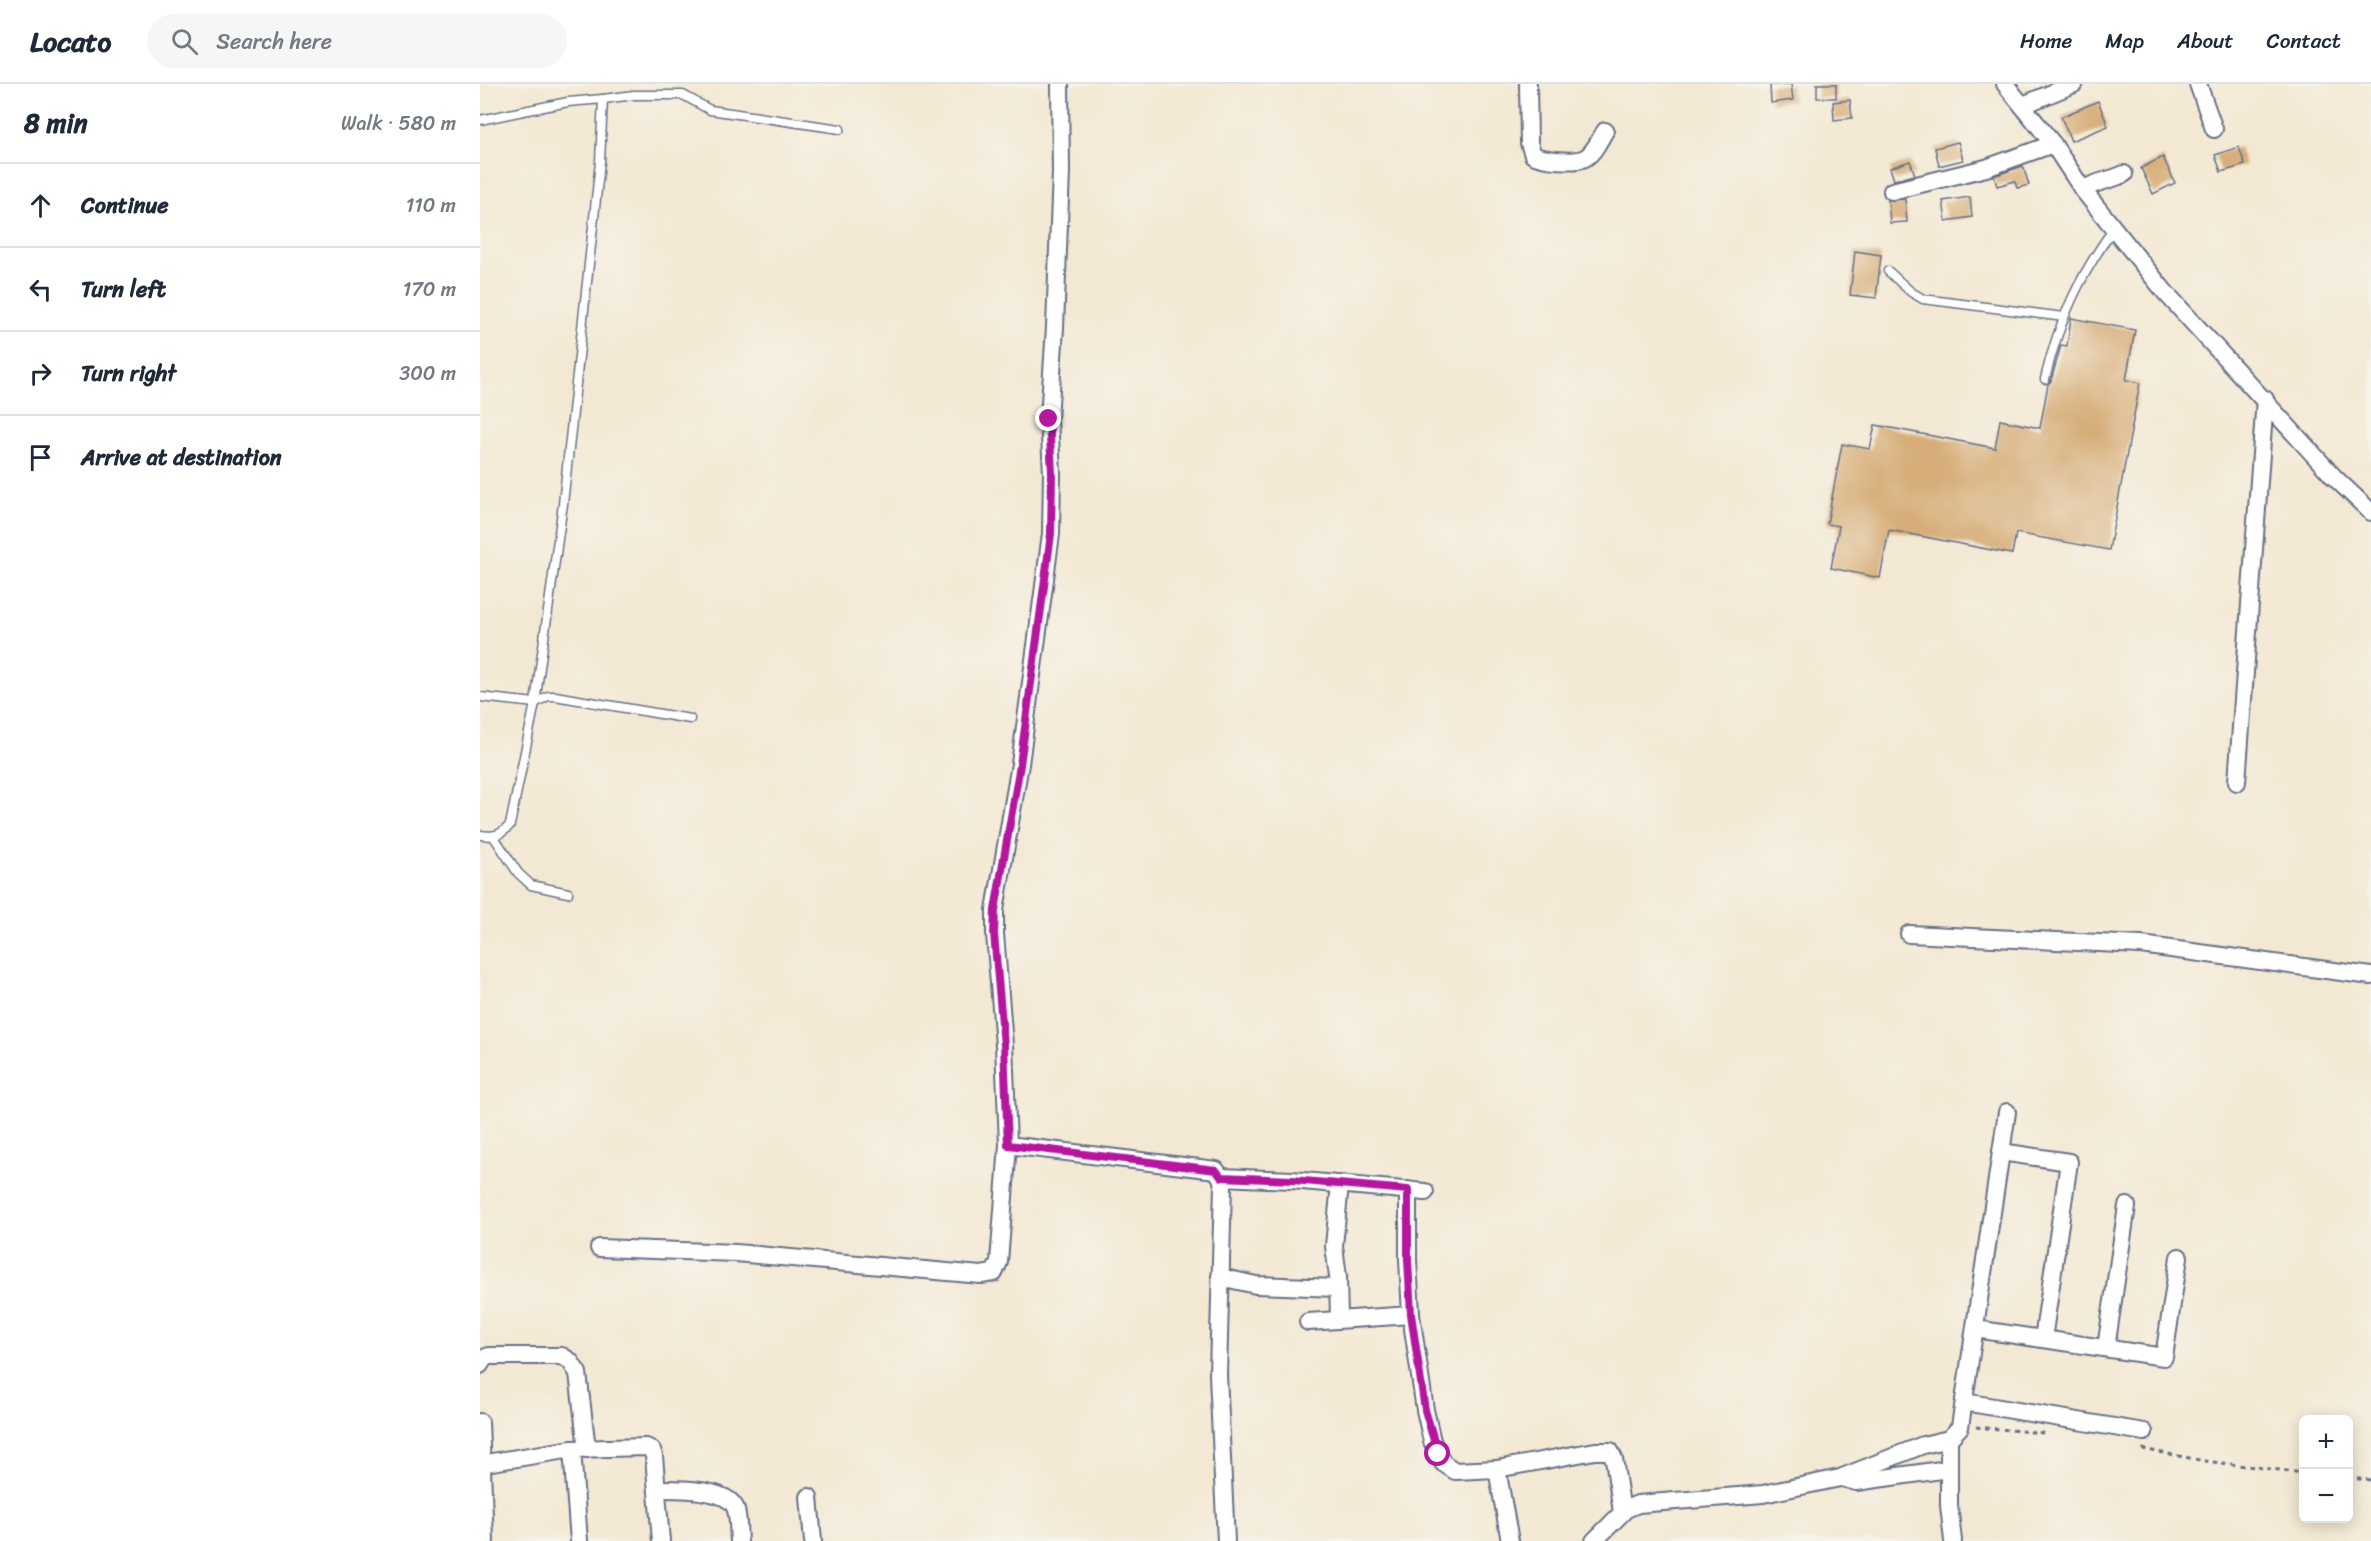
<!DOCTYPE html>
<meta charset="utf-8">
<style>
body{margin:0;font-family:Sriracha,sans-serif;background:#f6f6f7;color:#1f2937}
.controls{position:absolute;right:18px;bottom:18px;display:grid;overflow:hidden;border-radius:9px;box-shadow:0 3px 15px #0003}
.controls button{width:54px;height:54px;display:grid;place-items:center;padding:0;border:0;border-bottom:2px solid #e0e1e3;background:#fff;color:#1f2937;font:30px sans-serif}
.stop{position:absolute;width:18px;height:18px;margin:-14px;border:4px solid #b5179e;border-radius:50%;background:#fff}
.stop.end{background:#b5179e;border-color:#fff;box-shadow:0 2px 6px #0008}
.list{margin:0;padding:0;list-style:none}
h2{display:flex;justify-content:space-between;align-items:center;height:78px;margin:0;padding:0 24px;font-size:26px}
h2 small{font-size:20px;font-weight:400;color:#747a83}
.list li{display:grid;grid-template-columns:39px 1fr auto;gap:18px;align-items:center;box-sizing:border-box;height:84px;padding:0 24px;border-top:2px solid #e0e1e3}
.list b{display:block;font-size:22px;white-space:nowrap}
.list em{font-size:20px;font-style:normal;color:#747a83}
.icon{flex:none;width:33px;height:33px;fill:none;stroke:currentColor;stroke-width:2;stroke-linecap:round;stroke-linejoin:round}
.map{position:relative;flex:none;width:1891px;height:1457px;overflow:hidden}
header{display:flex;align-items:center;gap:36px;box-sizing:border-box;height:84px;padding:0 30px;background:#fff;border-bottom:2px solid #e0e1e3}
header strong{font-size:28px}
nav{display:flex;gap:33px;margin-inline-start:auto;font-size:21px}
.search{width:420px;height:54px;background:#f6f6f7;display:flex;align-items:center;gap:15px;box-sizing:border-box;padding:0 21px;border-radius:33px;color:#747a83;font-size:22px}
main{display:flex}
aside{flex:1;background:#fff}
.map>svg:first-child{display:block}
.building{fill:#d7ae7a}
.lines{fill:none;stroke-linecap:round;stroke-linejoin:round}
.service-casing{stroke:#677087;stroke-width:11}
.minor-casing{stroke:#677087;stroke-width:20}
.path{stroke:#677087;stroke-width:3;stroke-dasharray:4.5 4.5;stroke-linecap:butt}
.service{stroke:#fff;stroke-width:8}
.minor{stroke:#fff;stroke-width:16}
.route{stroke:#b5179e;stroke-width:8}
</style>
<header>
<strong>Locato</strong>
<div class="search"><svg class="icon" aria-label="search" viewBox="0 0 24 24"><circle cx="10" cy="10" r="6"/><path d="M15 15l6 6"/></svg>Search here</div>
<nav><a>Home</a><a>Map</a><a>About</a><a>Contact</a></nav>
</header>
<main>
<aside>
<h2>8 min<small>Walk · 580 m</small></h2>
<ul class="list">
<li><svg class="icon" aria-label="ahead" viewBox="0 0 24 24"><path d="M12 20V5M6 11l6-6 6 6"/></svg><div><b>Continue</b></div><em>110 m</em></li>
<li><svg class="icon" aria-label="left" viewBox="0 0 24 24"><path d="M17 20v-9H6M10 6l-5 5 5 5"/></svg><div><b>Turn left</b></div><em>170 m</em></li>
<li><svg class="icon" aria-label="right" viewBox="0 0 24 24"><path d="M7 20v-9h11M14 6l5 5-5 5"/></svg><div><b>Turn right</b></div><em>300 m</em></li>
<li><svg class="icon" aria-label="arrive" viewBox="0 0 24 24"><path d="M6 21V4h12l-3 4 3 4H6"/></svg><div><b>Arrive at destination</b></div></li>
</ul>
</aside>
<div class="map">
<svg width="1891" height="1457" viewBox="0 0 1891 1457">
<rect width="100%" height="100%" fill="#f7f3e8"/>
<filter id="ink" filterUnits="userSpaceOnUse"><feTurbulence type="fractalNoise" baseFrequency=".0167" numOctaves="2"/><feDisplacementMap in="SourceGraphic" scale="12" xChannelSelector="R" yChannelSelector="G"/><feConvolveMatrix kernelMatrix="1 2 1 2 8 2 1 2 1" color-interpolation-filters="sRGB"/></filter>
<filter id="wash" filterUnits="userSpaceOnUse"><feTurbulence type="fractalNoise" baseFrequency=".008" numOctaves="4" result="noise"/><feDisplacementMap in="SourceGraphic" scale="24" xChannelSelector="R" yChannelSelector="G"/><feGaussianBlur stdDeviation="1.35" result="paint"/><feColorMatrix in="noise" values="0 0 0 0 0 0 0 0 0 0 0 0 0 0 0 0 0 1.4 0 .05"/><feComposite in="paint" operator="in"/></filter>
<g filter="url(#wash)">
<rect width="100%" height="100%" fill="#f3e8d3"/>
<g id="blocks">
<g class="building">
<path d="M 1311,0 L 1313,16 L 1291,19 L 1290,1 Z"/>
<rect x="1337" y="0" width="19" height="14"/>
<path d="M 1370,16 L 1372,34 L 1354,36 L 1353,18 Z"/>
<path d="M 1618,17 L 1628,42 L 1591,57 L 1581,33 Z"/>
<path d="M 1478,58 L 1483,76 L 1459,82 L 1455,64 Z"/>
<path d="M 1759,63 L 1765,81 L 1741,88 L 1735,71 Z"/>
<path d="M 1683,73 L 1695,99 L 1673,110 L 1661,84 Z"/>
<path d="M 1430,77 L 1435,91 L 1414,96 L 1410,84 Z"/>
<path d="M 1543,82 L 1549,101 L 1537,104 L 1535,97 L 1517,102 L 1514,92 Z"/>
<path d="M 1490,113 L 1492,133 L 1466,137 L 1463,117 Z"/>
<path d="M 1425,115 L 1427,138 L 1410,139 L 1408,116 Z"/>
<path d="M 1375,167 L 1401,171 L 1396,214 L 1370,211 Z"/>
<path d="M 1591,234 L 1655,246 L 1646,296 L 1660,299 L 1629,466 L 1536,449 L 1532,470 L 1409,446 L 1400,494 L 1351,484 L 1359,442 L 1347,440 L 1362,360 L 1390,365 L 1395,341 L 1515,364 L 1520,336 L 1560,344 L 1568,300 L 1571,297 L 1581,261 L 1587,262 Z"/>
</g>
</g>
</g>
<g filter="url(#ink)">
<use href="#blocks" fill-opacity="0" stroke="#677087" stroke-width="1.5"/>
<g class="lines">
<defs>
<g id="service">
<path d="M 123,15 L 154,11 L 203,11 L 230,26 L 360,45"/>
<path d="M 0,36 L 88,18 L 123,15 L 120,78 L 83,420 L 55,619 L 30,741 C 20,752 14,753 0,751"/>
<path d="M 1408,187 L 1431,208 L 1443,215 L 1584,233"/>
<path d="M 1565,295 C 1579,236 1599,193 1634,144"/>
<path d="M 0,613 L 55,619 L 68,612 L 75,612 L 210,635"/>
<path d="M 14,753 L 38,789 L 51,801 L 88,809"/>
</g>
<g id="minor">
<path d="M 580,0 L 581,88 L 575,243 L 569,335 L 572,389 L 571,450 L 540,680 L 515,826 L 515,850 L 524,961 L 528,1061 L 736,1086 L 741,1093 L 743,1101 L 738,1291 L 746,1457"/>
<path d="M 1048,0 L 1049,59 L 1053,71 C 1063,76 1095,79 1105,74 C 1114,69 1120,55 1125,47"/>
<path d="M 1525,0 L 1573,60 L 1603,106 L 1685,208 L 1854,393 L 1891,428"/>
<path d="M 1718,0 L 1734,45"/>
<path d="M 1543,21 L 1594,0"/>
<path d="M 1603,106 C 1616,97 1629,97 1644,90"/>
<path d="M 1412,107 L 1506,84 L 1573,60"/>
<path d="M 1757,698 L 1785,315"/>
<path d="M 1429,850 L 1661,861 L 1891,892"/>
<path d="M 1521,1068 L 1589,1078 L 1563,1255"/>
<path d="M 741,1093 L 812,1096 L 945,1108"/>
<path d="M 928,1106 L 928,1176 L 931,1231 L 945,1326 L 952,1357 L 963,1379 L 975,1387 L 1017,1385 L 1030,1457"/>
<path d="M 119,1164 L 256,1169 L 501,1191 L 514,1189 L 519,1178 L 528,1061"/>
<path d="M 740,1193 L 776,1201 L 858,1204"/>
<path d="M 859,1235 L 858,1193 L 854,1162 L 860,1100"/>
<path d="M 828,1238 L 931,1231"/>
<path d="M 1495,1245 L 1684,1273 L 1699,1173"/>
<path d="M 1626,1264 L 1647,1122"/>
<path d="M 0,1281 L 4,1274 L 9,1272 L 82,1272 L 90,1277 L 98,1289 L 107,1365"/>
<path d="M 1484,1318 L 1664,1348"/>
<path d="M 0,1338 L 5,1457"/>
<path d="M 1469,1355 L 1469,1421 L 1473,1457"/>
<path d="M 92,1365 L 99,1457"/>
<path d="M 0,1380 L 92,1365 L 166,1363 L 172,1366 L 174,1372 L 181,1457"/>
<path d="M 1017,1385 L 1115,1367 L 1130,1367 L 1134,1375 L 1142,1428"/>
<path d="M 1362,1394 L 1376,1398 L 1468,1385"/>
<path d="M 178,1405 C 197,1405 245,1404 255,1423 C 259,1433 258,1446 259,1457"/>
<path d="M 329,1413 L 333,1457"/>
<path d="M 1114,1457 L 1146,1425 L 1158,1420 L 1283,1410 L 1360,1394 L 1443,1361 L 1469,1355 L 1480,1343 L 1527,1028"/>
</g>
</defs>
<use href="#service" class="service-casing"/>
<use href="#minor" class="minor-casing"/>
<g class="path">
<path d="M 1496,1343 L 1564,1349"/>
<path d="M 1662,1365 L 1725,1377 L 1824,1389"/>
<path d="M 1868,1394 L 1891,1396"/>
</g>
<use href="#service" class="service"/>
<use href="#minor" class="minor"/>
</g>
</g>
<g class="lines" filter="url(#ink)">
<path class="route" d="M 569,335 L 572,389 L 571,450 L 540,681 L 515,826 L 514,850 L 524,961 L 528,1061 L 736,1086 L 741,1093 L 812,1096 L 928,1106 L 928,1176 L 931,1230 L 945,1326 L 958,1370"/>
</g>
</svg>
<div class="controls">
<button>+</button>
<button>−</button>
</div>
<div class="stop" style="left:958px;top:1370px"></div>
<div class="stop end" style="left:569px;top:335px"></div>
</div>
</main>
